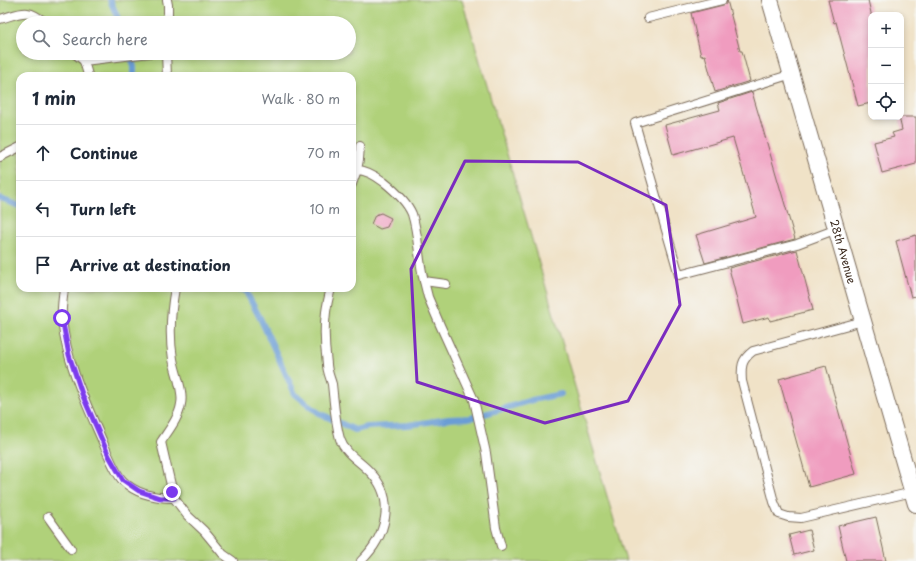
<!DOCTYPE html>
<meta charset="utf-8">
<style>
body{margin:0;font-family:"Playpen Sans",sans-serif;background:#f2f2f3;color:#1f2937}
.controls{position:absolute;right:12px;top:12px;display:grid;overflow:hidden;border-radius:8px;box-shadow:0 2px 6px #0003}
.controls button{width:36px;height:36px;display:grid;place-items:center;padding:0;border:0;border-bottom:1px solid #e0e1e3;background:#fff;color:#1f2937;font:20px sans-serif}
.stop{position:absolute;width:12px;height:12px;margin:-9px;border:3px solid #7c3aed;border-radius:50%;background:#fff}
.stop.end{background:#7c3aed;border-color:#fff;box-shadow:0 1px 4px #0008}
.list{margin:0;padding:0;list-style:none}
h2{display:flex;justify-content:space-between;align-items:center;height:52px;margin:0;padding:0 16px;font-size:17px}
h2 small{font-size:13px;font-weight:400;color:#747a83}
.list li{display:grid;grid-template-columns:26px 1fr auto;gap:12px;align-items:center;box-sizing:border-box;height:56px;padding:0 16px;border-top:1px solid #e0e1e3}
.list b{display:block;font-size:15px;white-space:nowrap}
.list em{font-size:13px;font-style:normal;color:#747a83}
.icon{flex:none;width:22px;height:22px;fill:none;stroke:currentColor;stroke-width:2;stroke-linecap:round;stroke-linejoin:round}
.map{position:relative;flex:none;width:916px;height:561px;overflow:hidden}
.search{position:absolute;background:#fff;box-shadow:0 2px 6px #0003;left:16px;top:16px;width:340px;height:44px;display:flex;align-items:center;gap:10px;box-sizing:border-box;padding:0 14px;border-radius:22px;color:#747a83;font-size:15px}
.panel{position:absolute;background:#fff;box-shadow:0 2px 6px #0003;left:16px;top:72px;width:340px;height:220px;border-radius:12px}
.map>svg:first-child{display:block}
.green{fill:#b0d17a;stroke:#767e4c;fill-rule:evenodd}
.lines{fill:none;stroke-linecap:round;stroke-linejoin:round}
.stream{stroke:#6a9dd5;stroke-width:6}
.building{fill:#f09cbf}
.lane-casing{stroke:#7a6a59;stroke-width:10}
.street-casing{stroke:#7a6a59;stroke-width:18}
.lane{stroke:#fff;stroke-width:8}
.street{stroke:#fff;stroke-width:16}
.route{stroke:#7c3aed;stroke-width:5}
.marked{fill:none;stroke:#7b2cbf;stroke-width:3;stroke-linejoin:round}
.labels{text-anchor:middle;stroke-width:3.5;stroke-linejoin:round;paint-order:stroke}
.street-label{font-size:11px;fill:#3b2a1e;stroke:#f6f6f2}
</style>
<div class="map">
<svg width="916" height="561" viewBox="0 0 916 561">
<rect width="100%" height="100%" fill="#f6f6f2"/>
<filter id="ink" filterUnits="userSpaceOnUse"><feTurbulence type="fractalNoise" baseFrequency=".025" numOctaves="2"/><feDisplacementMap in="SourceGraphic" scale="8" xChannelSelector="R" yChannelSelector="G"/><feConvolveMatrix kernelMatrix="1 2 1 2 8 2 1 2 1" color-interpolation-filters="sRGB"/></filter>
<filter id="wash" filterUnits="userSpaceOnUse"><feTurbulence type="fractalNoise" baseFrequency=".012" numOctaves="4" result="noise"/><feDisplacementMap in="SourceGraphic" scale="16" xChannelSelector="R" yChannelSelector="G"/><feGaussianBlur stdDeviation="0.9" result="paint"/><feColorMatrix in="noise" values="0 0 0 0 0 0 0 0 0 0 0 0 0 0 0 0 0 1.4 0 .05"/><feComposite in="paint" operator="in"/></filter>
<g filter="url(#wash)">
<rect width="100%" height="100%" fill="#f0e2c7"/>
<path class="green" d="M 0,0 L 462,0 L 626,561 L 0,561 ZM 23,23 L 349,23 L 349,53 L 23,53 ZM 20,76 L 352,76 L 352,288 L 20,288 Z"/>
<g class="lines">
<g class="stream">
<path d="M 110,0 L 120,23"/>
<path d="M 130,53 L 134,67 L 134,76"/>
<path d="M 0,199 L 20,206"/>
<path d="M 230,288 L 245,290 L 260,318 L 295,394 L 319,413 L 355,430 L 367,427 L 408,425 L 448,419 L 471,418 L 532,400 L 561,394"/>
</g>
</g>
<g id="blocks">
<g class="building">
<path d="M 727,0 L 740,51 L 742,51 L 750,81 L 715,92 L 705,55 L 701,56 L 691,13 L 723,5 L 726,4 Z"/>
<path d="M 828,0 L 868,0 L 871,13 L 871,103 L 858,106 L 836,22 L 834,23 Z"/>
<path d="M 752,92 L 795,239 L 705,263 L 696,235 L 756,217 L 733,138 L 673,155 L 665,125 L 720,110 L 718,103 Z"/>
<path d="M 899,117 L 916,117 L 916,164 L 882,173 L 874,142 L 894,137 L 892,133 L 902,130 Z"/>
<path d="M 381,213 L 391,218 L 387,227 L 380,229 L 371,224 L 375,215 Z"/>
<path d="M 916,235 L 916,296 L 911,297 L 896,241 Z"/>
<path d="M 797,250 L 813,310 L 770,321 L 769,317 L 743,324 L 729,268 Z"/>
<path d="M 826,366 L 856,474 L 809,487 L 779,379 Z"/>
<path d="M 876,517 L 886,561 L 846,561 L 838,526 Z"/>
<path d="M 809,530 L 814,550 L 794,555 L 789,535 Z"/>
</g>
</g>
</g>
<g filter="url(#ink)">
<use href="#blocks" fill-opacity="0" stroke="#7a6a59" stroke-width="1"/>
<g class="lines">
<defs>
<g id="lane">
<path d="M 167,0 L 168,5 L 168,23"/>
<path d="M 648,18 L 722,0"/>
<path d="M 0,19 C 22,13 27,7 46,23"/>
<path d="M 74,53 L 84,61 L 88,75 L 87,76"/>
<path d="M 166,53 L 167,76"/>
<path d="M 84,61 L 150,53"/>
<path d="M 792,74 L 635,123 L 679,275 L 797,244 L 837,229"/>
<path d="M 0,157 L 20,147"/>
<path d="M 357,170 L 359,159 L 360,146"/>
<path d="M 352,184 L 357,170 C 367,170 376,176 384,182 C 394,190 407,202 412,214 C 419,236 418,259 424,281 L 446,284"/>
<path d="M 424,281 L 428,297 L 440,325 L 474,400 L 486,453 L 496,528 L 501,546"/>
<path d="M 64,288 C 63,298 61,309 62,319 C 66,361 85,401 102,440 C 106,450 116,474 123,481 C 136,494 156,498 174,498"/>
<path d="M 175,288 C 171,310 169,336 173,359 C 175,372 184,391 181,404 C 179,418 168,431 161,442 L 174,498 L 187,515 L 204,531 L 223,554 L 233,561"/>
<path d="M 331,288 C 329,296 327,304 326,312 C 324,327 325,349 327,364 C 327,371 330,377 332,384 C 334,402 335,421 340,439 C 345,454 360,461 370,472 C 397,499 386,537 361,561"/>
<path d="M 863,321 L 753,351 C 741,360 741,367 742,381 L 774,502 L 779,514 L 788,517 L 801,518 L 913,492"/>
<path d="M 48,517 L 71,549"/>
</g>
<g id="street">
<path id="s1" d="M 770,0 L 916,504"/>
</g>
</defs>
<use href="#lane" class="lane-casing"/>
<use href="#street" class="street-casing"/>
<use href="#lane" class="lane"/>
<use href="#street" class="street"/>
</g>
</g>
<g class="lines" filter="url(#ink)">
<path class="route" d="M 62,318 L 69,355 L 82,394 L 109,456 L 123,480 L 139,491 L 160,498 L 174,498 L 172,492"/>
</g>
<path class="marked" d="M 465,161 L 578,162 L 666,205 L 680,305 L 628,401 L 545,423 L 417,382 L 411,269 Z"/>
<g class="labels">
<g class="street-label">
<text dy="4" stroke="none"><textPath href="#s1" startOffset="262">28th Avenue</textPath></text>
</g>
</g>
</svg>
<div class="controls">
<button>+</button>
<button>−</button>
<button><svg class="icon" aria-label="locate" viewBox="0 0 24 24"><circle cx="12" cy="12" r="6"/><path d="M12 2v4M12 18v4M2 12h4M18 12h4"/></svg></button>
</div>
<div class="stop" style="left:62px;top:318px"></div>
<div class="stop end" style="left:172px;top:492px"></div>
<div class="search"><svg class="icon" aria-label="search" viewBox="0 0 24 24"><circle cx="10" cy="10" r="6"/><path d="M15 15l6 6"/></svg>Search here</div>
<section class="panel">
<h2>1 min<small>Walk · 80 m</small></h2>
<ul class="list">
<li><svg class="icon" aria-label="ahead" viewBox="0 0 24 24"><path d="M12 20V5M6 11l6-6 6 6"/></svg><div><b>Continue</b></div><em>70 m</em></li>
<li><svg class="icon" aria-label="left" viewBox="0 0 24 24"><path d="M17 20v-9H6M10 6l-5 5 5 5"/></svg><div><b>Turn left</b></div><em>10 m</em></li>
<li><svg class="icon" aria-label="arrive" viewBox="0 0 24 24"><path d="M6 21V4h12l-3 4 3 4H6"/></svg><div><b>Arrive at destination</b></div></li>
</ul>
</section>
</div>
